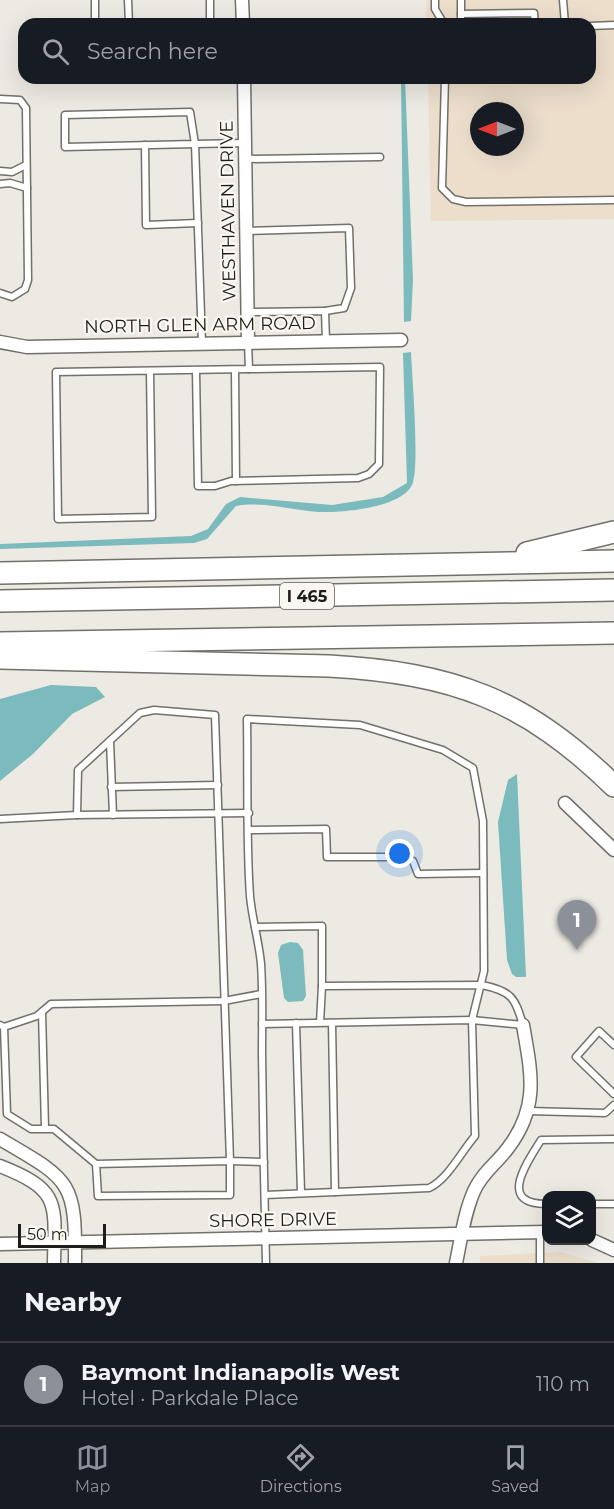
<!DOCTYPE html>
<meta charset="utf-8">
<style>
body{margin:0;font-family:Montserrat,sans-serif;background:#242831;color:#f1f3f6}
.controls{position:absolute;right:18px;bottom:18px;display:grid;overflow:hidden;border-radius:12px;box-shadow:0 6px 24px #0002}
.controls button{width:54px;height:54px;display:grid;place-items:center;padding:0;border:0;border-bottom:2px solid #363941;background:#171b24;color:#f1f3f6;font:30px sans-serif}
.compass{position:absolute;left:470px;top:102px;width:54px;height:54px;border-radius:50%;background:#171b24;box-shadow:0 6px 24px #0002;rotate:270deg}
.scale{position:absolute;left:18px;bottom:15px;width:88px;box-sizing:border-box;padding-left:6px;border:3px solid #1e1d1a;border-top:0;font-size:16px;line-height:21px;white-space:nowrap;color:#1e1d1a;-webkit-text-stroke:4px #f9f7ef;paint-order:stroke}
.you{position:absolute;left:400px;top:854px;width:21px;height:21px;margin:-15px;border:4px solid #fff;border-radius:50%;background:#1a73e8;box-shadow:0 0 0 9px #1a73e833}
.badge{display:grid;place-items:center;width:39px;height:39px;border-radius:50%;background:#8c9099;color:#fff;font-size:20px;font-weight:700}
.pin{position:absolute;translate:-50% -50px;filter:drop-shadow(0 2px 3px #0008)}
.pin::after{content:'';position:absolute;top:32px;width:21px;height:18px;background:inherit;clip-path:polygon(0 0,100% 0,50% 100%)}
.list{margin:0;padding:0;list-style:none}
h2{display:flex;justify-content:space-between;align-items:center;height:78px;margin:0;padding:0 24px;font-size:26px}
h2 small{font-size:20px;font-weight:400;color:#9ea1a6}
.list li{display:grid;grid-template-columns:39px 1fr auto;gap:18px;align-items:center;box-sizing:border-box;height:84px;padding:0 24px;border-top:2px solid #363941}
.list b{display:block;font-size:22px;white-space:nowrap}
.list p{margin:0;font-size:20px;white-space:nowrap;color:#9ea1a6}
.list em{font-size:20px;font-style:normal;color:#9ea1a6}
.icon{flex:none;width:33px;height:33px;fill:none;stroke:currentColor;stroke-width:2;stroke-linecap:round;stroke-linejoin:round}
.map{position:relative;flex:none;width:614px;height:1263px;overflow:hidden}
.search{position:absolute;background:#171b24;box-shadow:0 6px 24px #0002;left:18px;right:18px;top:18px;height:66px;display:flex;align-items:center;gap:15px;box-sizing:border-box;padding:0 21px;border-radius:18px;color:#9ea1a6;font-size:22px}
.sheet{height:162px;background:#171b24}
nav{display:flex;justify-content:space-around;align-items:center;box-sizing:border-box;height:84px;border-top:2px solid #363941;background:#171b24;font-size:16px;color:#9ea1a6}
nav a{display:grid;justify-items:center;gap:3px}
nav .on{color:#8c9099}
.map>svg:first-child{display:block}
.commercial{fill:#ecdecb;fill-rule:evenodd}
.water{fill:#7bbbbd}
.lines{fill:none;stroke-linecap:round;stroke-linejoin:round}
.lane-casing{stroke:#717069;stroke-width:9}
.street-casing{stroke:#717069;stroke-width:15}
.highway-casing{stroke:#717069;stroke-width:24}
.lane{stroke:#fff;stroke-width:6}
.street{stroke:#fff;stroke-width:12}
.highway{stroke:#fff;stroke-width:21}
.labels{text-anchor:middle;stroke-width:4.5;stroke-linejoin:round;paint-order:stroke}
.shield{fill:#f9f7ef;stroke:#605e5a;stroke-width:1.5}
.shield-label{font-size:16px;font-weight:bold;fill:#1e1d1a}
.street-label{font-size:18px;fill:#1e1d1a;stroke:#f9f7ef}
</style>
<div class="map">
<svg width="614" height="1263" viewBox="0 0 614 1263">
<rect width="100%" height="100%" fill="#eceae2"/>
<g class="commercial">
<path d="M 426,0 L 614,0 L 614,219 L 431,221 L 428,78 L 590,78 L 590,24 L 427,24 ZM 479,111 L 515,111 L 515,147 L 479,147 Z"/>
<path d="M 561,1252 L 598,1263 L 480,1263 L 480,1256 Z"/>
</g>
<g class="water">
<path d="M 401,78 L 405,78 L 413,280 L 411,321 L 404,322 Z"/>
<path d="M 411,352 C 412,376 420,468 412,485 C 401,508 341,513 318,512 C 291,510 263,501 236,506 L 207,539 L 194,543 L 0,549 L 0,544 L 191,536 L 208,529 L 226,504 L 240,497 L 332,505 L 383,497 L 407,483 L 403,353 Z"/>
<path d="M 51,685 L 96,687 L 105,697 L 72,714 L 33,754 L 0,781 L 0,699 Z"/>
<path d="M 517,774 L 526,977 L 516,977 L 512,974 L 507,960 L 498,822 L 508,780 Z"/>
<path d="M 290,942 L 298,943 L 303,950 L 306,996 L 303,1001 L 288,1002 L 284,998 L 278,953 L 281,945 Z"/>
</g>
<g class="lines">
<defs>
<g id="lane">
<path d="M 95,0 L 95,24"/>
<path d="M 128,0 L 129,24"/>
<path d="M 210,0 L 210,24"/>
<path d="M 435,0 L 435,9 L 444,24"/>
<path d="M 461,0 L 461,24"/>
<path d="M 563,0 L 565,24"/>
<path d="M 461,14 L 534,13 L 535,24"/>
<path d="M 590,26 L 614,25"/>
<path d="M 95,78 L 98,78"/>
<path d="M 445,78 L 442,188 L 453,199 L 466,202 L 614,200"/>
<path d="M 0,99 L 20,100 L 26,108 L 28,280 L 25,289 L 12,297 L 0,293"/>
<path d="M 190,112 L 195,144 L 65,147 L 65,115 Z"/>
<path d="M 145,145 L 146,225 L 198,223"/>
<path d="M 246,159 L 380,157"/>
<path d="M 0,171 L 12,172 L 26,165"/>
<path d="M 0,184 L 10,183 L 27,188"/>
<path d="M 247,231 L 349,228 L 351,288 L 344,308 L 325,311"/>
<path d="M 248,312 L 325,311 L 326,341"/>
<path d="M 202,343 L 195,144 L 245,143"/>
<path d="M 235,370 L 236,481"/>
<path d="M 150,371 L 152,517 L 58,519 L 56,372 L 249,369 L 248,343"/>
<path d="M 196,371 L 198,486 L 215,486 L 231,481 L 358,478 L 369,474 L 379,464 L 380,367 L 249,369"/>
<path d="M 110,741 L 113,815"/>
<path d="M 111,787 L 218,785"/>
<path d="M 77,815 L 249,813"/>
<path d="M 0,819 L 77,815 L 78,770 L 140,713 L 154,710 L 215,715 L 230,1161 L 264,1162"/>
<path d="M 249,830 L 326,829 L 327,857 L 403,857 L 413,861 L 418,874 L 483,873"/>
<path d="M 255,927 L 322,926 L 322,986"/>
<path d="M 42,1012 L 45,1128"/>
<path d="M 296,1023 L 301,1193"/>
<path d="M 332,1023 L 335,1192"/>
<path d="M 262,1024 L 472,1020 L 523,1025 C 515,997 511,991 482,985 L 322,986 L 320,1023"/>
<path d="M 0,1025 L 4,1027 L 7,1114 L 31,1129 L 54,1129 L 96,1164 L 98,1196 L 230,1195 L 230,1161 L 96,1164"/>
<path d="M 4,1027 L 37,1016 L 51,1004 L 224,1001 L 261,994"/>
<path d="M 614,1045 L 599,1031 L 576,1057 L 614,1094"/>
<path d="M 528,1111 L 605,1113 L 614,1105"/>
<path d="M 265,1195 L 429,1188 C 448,1179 461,1152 475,1136 L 472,1020 L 484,971 L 483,821 L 473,768 L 443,750 L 360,725 L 247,719 C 248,778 246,838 250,896 C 252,919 259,941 261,964 C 263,993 262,1024 262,1054 C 263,1124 264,1193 266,1263"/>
<path d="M 546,1204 C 497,1204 527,1163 541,1140 L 614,1139"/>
<path d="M 592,1204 L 614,1204"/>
<path d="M 540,1232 L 540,1263"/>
</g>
<g id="street">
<path d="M 242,0 L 243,24"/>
<path d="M 244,78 L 248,343"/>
<path d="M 0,342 L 27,347 L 401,340"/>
<path d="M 565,803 L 614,850"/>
<path d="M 0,1139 C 70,1180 76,1180 75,1263"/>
<path d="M 0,1166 C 61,1190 55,1203 54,1263"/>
<path d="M 592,1240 L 614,1250"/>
<path d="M 0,1244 L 546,1232"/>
<path d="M 456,1263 C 461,1239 464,1214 474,1191 C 482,1173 497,1163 508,1148 C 540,1106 531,1072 523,1025"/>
</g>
<g id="highway">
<path d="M 527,553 L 614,532"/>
<path d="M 0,573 L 614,561"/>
<path d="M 0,601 L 614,590"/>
<path d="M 0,643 L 614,633"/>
<path d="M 0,658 L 329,666 C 453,673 525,699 614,786"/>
</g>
</defs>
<use href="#lane" class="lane-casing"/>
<use href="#street" class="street-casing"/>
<use href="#highway" class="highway-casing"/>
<use href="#lane" class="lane"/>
<use href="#street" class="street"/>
<use href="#highway" class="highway"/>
</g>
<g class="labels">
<rect class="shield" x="280" y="583" width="54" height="26" rx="4.5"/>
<g class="shield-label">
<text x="307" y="602">I 465</text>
</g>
<g class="street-label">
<text transform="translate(228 211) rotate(-91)" y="6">WESTHAVEN DRIVE</text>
<text transform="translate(200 325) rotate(-1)" y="6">NORTH GLEN ARM ROAD</text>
<text transform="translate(273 1220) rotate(-1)" y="6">SHORE DRIVE</text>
</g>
</g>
</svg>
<div class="controls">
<button><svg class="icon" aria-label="layers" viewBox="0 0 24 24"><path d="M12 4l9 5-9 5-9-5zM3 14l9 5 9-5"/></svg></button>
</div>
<svg class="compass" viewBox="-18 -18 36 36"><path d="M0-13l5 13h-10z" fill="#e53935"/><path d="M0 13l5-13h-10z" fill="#9ea1a6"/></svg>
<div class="scale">50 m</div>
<div class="you"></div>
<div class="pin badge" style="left:577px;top:950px">1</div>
<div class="search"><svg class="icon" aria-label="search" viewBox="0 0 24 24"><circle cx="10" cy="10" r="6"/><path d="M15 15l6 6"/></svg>Search here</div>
</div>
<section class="sheet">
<h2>Nearby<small></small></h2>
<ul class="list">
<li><span class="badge">1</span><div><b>Baymont Indianapolis West</b><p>Hotel · Parkdale Place</p></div><em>110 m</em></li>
</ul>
</section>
<nav>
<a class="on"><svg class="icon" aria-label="map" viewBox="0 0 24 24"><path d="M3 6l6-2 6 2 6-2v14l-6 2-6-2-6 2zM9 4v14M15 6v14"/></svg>Map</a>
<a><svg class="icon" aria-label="directions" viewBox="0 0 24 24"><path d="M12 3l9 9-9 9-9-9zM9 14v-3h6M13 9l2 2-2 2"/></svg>Directions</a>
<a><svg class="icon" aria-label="saved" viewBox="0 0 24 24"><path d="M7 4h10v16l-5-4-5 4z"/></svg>Saved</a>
</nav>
